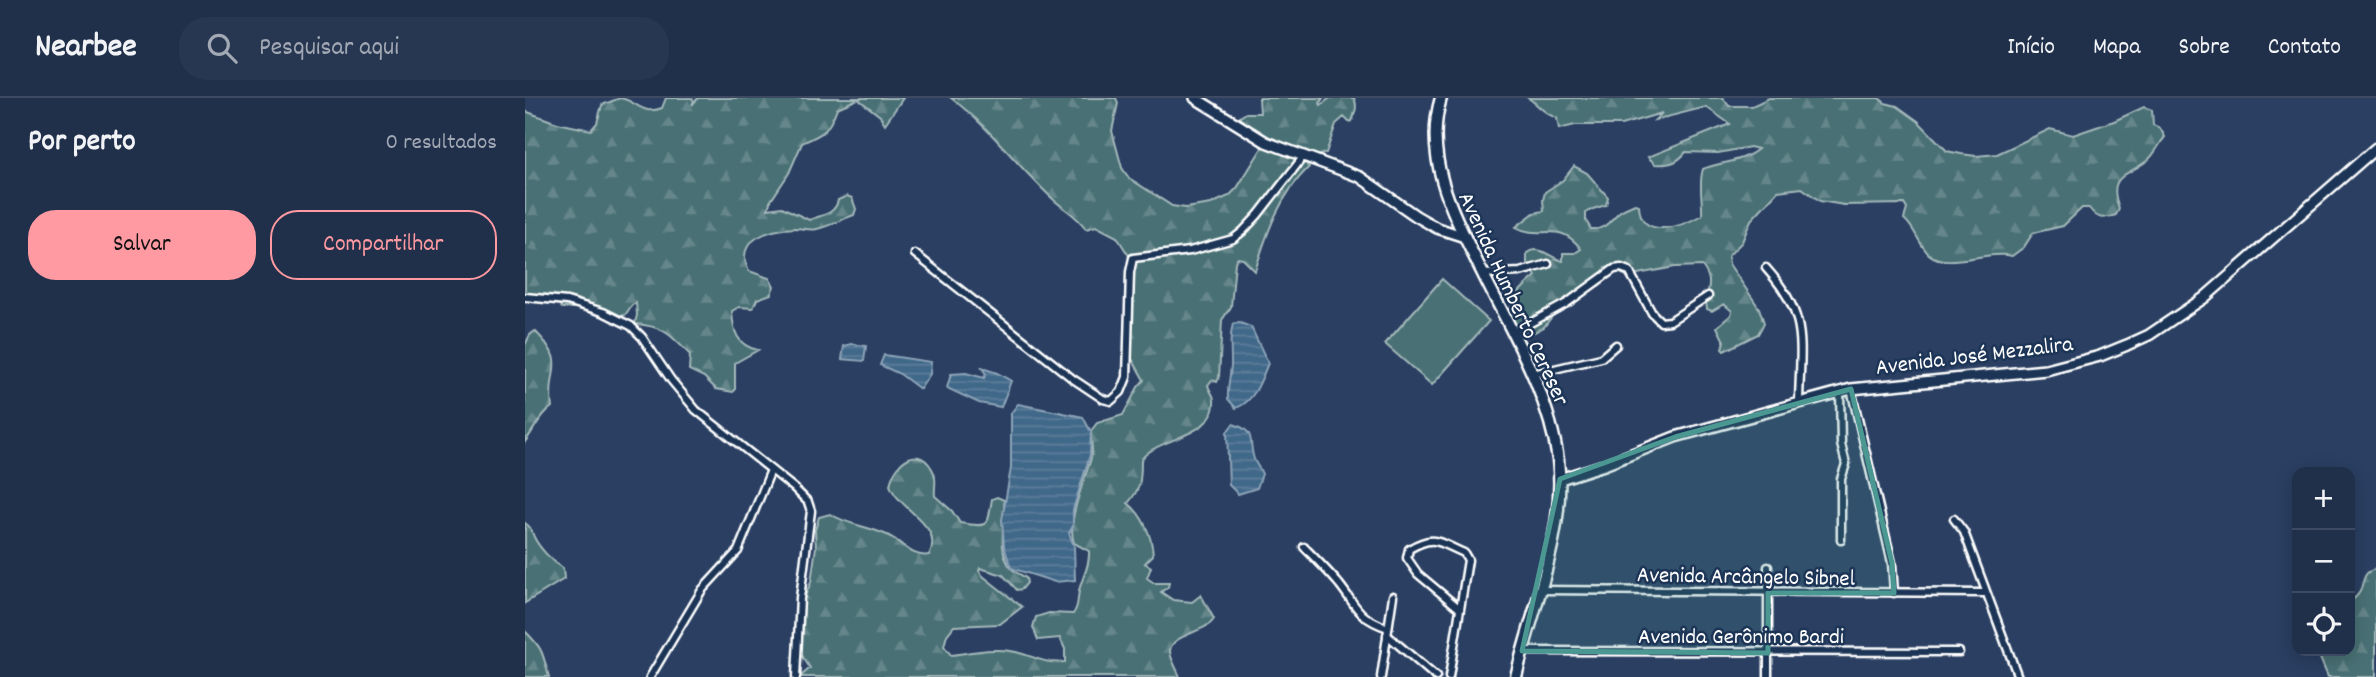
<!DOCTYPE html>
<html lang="pt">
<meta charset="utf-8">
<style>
body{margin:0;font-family:Dekko,sans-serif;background:#283751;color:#f1f3f6}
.controls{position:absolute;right:21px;bottom:21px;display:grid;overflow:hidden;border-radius:14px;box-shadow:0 4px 18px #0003}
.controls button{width:63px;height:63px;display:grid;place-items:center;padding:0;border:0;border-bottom:2px solid #3d4a62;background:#202f4a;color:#f1f3f6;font:35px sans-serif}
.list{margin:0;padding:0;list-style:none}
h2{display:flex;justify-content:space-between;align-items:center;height:91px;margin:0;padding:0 28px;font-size:30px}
h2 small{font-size:23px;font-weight:400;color:#a2a9b5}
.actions{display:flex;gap:14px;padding:21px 28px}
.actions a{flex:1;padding:16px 0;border:2px solid #ff9aa2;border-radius:28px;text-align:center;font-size:24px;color:#ff9aa2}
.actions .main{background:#ff9aa2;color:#111}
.icon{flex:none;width:38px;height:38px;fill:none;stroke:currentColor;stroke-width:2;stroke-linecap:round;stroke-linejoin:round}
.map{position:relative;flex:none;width:1851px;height:579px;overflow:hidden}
header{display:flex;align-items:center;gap:42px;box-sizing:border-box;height:98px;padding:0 35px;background:#202f4a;border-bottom:2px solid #3d4a62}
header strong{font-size:33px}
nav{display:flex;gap:38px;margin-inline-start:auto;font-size:24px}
.search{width:490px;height:63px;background:#283751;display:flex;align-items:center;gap:18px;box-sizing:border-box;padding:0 24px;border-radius:28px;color:#a2a9b5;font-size:26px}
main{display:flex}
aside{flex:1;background:#202f4a}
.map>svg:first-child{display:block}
.grass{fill:#4a7175;stroke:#a4b8ba;stroke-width:2}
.forest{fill:url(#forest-firs);stroke:#a4b8ba;stroke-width:2}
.water{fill:url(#water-rules);stroke:#8da4b8;stroke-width:2}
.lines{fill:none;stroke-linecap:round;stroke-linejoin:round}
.street-casing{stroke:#fff;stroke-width:11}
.secondary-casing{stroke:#fff;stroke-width:14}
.primary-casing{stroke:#fff;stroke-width:15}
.street{stroke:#1d3557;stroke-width:6}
.secondary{stroke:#1d3557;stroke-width:9}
.primary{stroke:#1d3557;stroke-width:10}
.marked{fill:#4b9892;fill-opacity:0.2;stroke:#4b9892;stroke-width:5;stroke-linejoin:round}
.labels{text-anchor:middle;stroke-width:5;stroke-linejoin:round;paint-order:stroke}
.street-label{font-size:23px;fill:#fff;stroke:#1d3557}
</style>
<header>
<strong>Nearbee</strong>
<div class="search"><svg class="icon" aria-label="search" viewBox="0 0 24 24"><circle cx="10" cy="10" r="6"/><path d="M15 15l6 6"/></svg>Pesquisar aqui</div>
<nav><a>Início</a><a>Mapa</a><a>Sobre</a><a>Contato</a></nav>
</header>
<main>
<aside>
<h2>Por perto<small>0 resultados</small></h2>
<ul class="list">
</ul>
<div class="actions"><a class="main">Salvar</a><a>Compartilhar</a></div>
</aside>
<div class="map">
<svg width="1851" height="579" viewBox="0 0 1851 579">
<defs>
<pattern id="forest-firs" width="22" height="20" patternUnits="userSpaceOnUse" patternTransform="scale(1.75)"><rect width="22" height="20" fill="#4a7175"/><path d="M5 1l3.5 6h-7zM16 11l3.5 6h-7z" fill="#65868a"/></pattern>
<pattern id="water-rules" width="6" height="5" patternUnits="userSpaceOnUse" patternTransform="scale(1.75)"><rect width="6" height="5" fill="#416889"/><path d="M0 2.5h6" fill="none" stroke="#5e7f9b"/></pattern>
</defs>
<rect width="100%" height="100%" fill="#2a3f62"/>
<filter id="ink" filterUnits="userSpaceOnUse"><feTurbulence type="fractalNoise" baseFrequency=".0143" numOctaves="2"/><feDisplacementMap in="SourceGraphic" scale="14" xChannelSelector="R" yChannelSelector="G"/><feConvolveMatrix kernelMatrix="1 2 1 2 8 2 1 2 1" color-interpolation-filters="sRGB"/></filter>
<g filter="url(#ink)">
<path class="grass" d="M 917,181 L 964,223 L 907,287 L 860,246 Z"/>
<g class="forest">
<path d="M 95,0 C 111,2 117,18 137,10 L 141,0 L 167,0 L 169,3 L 167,7 L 173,0 L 378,0 L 360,26 L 355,18 L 333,1 L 312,10 C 303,34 300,35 277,45 L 264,75 L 245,104 L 243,111 L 257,109 L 284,122 C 296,117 310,117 313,102 L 322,98 L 327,100 L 331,111 L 329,117 C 317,121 305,128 292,131 C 285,133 277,130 270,130 C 244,131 208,142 224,173 L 244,180 L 249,188 L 246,196 L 232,201 L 228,210 L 214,209 L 207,213 C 208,233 212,248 233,252 L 210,265 L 210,292 L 208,294 L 191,291 L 179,279 L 164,272 L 165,257 C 146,237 139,228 110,226 L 112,217 L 111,205 L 107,207 L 100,217 L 92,219 L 56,210 L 37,210 L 29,201 L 0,198 L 0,13 L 32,25 L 66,32 L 72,25 L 77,7 Z"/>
<path d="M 426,0 L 591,0 L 593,5 L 587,33 L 597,70 L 604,80 L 647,108 L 661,110 L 686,106 L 704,98 L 712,90 L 737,50 C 731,38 714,34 715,19 L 721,15 L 735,15 L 734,0 L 798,0 L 795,5 L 796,7 L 805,0 L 829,0 C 833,8 830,15 827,23 L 824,24 L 819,19 L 811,26 L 801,55 L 782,61 L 780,65 L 784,69 C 754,98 742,135 730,173 L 718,161 L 712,160 L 710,164 L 706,209 L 697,222 L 694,280 L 692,284 L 687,282 L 683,287 C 684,293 689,296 689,302 C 692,340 630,339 616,362 C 616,381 616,391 603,405 C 618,417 627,438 628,457 L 620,465 L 626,469 L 622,480 L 629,485 L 644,485 L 643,489 L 636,494 L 648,502 L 667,504 L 676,497 L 689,521 C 681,535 646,536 645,553 C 645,560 652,571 655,579 L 275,579 L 285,570 L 276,556 L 275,510 L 286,484 L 291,449 L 290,432 L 294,419 L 305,416 C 325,428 344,428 364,438 C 378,445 387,460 404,457 C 420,427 374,413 365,387 C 370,362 396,344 409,375 C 412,382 409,390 410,398 L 427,413 L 435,425 C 466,430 462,428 467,401 L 472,399 L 479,402 C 481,423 471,451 486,470 C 489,474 497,477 501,480 L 502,485 L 497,491 L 492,492 L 478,477 L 455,470 L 454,473 L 458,478 L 497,509 L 475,526 L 429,528 L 422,537 L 419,548 L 426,557 C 449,554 475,548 498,556 C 514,561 523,566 540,564 L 540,551 L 535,540 L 513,542 L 508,529 L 511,519 L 524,515 L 548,516 C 554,508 552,503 554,493 C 557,479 565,469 564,453 L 549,445 C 541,422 560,383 566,360 C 569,352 565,342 566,333 L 572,325 L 598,317 L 613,289 L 619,282 L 606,259 L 604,222 L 600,215 L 608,181 L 604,158 L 592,139 L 571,128 L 561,131 C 553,118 540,112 529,102 C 493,69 465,29 426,0 Z"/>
<path d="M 1003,0 L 1198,0 L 1204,8 L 1227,8 L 1244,0 L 1354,0 L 1360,5 L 1372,8 L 1393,23 L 1422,53 L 1436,56 L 1451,58 L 1472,56 L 1525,31 L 1548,37 L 1589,23 L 1619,9 L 1627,12 L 1628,27 L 1635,30 L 1640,39 C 1634,46 1630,56 1623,62 C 1600,80 1582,76 1594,111 L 1591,117 C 1577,121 1573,122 1564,110 L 1557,110 L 1538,128 L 1508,135 L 1499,149 L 1487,158 C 1464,152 1422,171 1405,157 C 1394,148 1391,131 1379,121 L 1382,111 L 1379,106 L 1319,107 L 1295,103 L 1277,90 L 1253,93 L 1226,122 L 1217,144 L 1203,158 L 1204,166 L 1234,210 L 1239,225 L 1233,236 L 1199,253 L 1197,251 L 1199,243 L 1192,229 L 1206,217 L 1207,213 L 1199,206 L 1187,213 L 1182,211 C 1178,194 1192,187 1177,168 L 1150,169 L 1102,178 L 1080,169 L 1075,187 L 1038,204 L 1019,229 L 1004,237 L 992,235 C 978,209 990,195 1011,178 L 1002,166 L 1002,155 C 1014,146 1026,160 1038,163 L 1038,155 L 1050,155 L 1056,151 C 1034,121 1015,143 991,129 L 1009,115 L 1019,113 L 1018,102 L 1020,94 L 1038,82 L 1049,68 L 1062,75 L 1083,99 L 1081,107 L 1068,111 L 1061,115 L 1061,123 L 1066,131 C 1080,132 1084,124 1093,115 C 1097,111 1104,109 1110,106 L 1114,107 C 1115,143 1156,129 1177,117 C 1178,102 1173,86 1178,71 C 1196,64 1218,64 1233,51 L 1225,49 L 1193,55 L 1161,54 C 1152,65 1145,67 1130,66 L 1123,59 L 1205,26 L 1181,9 L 1130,22 L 1137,15 L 1096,27 L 1050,27 L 1034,31 L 1032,20 C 1019,16 1014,7 1003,0 Z"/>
<path d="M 10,233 C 45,268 21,271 27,309 C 15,317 9,332 0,344 L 0,247 L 5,237 Z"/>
<path d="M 0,425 C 7,430 6,432 9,439 C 15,451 27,463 38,470 L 39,481 L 0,505 Z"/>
<path d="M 1851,471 L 1851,579 L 1803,579 L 1792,553 L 1825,553 L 1825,504 C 1828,501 1832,499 1834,495 C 1840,484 1836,474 1851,471 Z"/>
<path d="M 0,533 C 19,552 17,554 24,579 L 0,579 Z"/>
</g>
<g class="water">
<path d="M 715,225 L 726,229 L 743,265 C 736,282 730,303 711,310 L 703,301 C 702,286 707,274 706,261 C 706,248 704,239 708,226 Z"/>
<path d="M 327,246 L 341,248 L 339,263 L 317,261 L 319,248 Z"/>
<path d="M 359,257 L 406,264 L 405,276 L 395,291 L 375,276 L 355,267 Z"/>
<path d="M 457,270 L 472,275 L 486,283 L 476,309 L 454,305 L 422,290 L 426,276 L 441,275 L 459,280 L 461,276 Z"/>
<path d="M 493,306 L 558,319 L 566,334 L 565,357 L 548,412 L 548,428 L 544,435 L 549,448 L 550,482 L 530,484 L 486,470 L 479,448 L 477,422 L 486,370 L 486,315 Z"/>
<path d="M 708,326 C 732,333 723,343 729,361 C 731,367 735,370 737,376 L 732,390 L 713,396 L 704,387 L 702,334 Z"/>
</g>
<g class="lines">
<defs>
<g id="street">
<path d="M 390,156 L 548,281 L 578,301 L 586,303 L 596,294 L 602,279 L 605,174 L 608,160 L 665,153 L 708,141 L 718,133 L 733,117 L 778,59"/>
<path d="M 1241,170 C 1285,219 1275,244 1274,305"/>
<path d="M 958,176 L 995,174 L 1023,166"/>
<path d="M 0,199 L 42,203 L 78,214 L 106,228 L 117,239 L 146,282 L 171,312 L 269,390 L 283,404 L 286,413 L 275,500 L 271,579"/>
<path d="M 987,235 L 1042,205 L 1089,171 L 1096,170 L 1104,173 L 1127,215 L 1136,224 L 1145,223 L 1183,198"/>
<path d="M 1008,276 L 1076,260 L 1091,247"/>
<path d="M 1326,291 L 1367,465 L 1369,495"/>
<path d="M 1315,294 L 1316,346 L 1321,366 L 1316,381 L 1316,442"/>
<path d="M 1429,421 L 1439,434 L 1493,579"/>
<path d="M 779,449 C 791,461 803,473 814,486 C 833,510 832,519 863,530"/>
<path d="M 1243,469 L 1243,579"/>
<path d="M 1014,492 L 1460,495"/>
<path d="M 862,537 L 911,579"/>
<path d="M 997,553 L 1434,554"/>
<path d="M 125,579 L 177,492 L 213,453 L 246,372"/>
<path d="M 856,579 L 868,498"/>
<path d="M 924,579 L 943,462 L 939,455 C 913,444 910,436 884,451 L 882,460 L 893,476 L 935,511"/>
</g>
<g id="secondary">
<path d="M 670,0 L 741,44 L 835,79 L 891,118 L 912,130 L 940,139"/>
<path d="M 1035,381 L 1079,367 L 1150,339 L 1326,291 L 1521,272 L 1575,258 L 1602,247 L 1624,237 L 1679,200 L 1851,50"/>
</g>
<path id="primary" d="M 916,0 C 897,63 931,121 958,176 C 987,235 1024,295 1033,362 C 1042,433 1007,510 991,579"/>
</defs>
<use href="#street" class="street-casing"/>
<use href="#secondary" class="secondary-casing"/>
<use href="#primary" class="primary-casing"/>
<use href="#street" class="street"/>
<use href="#secondary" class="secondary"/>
<use href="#primary" class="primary"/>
</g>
</g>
<path class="marked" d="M 1326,291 L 1367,465 L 1369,495 L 1243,495 L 1243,555 L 997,553 L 1035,381 L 1150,339 Z"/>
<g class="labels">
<g class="street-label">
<text transform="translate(990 200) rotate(65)" y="8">Avenida Humberto Cereser</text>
<text transform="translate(1449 256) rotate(-7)" y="8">Avenida José Mezzalira</text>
<text transform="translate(1221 477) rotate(1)" y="8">Avenida Arcângelo Sibnel</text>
<text x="1216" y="545">Avenida Gerônimo Bardi</text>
</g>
</g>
</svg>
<div class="controls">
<button>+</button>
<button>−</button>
<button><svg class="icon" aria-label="locate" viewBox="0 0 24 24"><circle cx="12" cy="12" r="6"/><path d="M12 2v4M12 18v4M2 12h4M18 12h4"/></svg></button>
</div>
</div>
</main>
